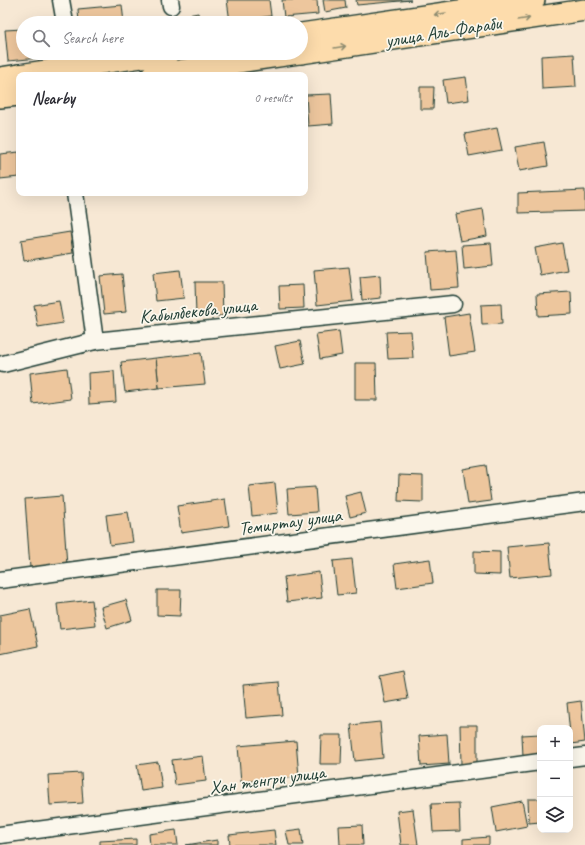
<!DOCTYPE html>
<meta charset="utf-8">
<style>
body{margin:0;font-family:Caveat,sans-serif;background:#f7f7f7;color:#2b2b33}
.controls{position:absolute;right:12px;bottom:12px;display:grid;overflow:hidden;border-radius:8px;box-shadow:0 4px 16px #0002}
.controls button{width:36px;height:36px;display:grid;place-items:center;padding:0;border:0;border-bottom:1px solid #e1e1e2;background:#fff;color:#2b2b33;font:20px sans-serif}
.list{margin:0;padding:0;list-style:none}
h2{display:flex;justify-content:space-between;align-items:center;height:52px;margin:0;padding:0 16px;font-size:17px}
h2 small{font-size:13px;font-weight:400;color:#7c7c81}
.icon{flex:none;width:22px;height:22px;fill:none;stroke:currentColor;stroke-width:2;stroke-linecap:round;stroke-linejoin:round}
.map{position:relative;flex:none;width:585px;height:845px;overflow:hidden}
.search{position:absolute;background:#fff;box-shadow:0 4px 16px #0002;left:16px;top:16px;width:292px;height:44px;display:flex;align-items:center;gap:10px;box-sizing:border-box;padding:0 14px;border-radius:22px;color:#7c7c81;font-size:15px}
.panel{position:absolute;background:#fff;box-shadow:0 4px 16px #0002;left:16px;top:72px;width:292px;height:124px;border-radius:8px}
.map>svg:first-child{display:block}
.building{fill:#edc69d;stroke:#1f3d34}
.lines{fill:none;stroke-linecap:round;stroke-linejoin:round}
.minor-casing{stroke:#1f3d34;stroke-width:19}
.major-casing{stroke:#1f3d34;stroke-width:24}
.minor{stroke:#fbf7ec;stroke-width:16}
.major{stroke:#fddcac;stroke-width:21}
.oneway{stroke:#8e8c70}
.labels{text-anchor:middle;stroke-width:3.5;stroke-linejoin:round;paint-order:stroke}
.street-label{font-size:19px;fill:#1f3d34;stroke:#fbf7ec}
</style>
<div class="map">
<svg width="585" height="845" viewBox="0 0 585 845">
<rect width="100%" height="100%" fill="#f7e8d4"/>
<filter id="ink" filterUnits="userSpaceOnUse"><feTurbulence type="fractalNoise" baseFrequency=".025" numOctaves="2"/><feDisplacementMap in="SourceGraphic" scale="8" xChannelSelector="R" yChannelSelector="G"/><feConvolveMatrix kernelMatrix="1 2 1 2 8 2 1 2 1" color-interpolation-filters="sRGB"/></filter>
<g filter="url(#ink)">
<g class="building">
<path d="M 227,0 L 269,0 L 271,16 L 230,22 Z"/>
<path d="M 282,0 L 317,0 L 318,14 L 284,17 Z"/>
<path d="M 323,0 L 345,0 L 346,8 L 325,12 Z"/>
<path d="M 356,0 L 411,0 L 357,5 Z"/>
<path d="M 122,5 L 124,23 L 79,23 L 78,9 Z"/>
<path d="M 198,13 L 200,23 L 169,23 L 168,19 Z"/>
<path d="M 23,29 L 23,53 L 59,53 L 59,56 L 8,61 L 5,30 Z"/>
<path d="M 574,54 L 576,87 L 542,89 L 541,56 Z"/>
<path d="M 466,77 L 469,100 L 446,103 L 443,80 Z"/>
<path d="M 420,87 L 434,87 L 433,109 L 420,109 Z"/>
<path d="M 331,94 L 333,124 L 308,126 L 306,95 Z"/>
<path d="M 497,128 L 502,150 L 469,156 L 465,134 Z"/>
<path d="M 544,142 L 548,166 L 519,171 L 515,147 Z"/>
<path d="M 19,152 L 19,177 L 0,179 L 0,154 Z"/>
<path d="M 585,190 L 585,211 L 518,213 L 518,193 Z"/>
<path d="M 483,209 L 487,236 L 460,241 L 455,214 Z"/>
<path d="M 70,232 L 73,253 L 24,261 L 21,240 Z"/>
<path d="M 491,243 L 493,266 L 464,269 L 462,245 Z"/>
<path d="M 562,243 L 567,270 L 540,275 L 535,248 Z"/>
<path d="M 456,250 L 459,288 L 430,290 L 427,252 Z"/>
<path d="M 349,267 L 353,301 L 317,305 L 314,270 Z"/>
<path d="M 180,270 L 184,298 L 156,301 L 153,273 Z"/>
<path d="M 122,274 L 126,312 L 104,314 L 100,276 Z"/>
<path d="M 380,275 L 381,298 L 362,300 L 360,277 Z"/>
<path d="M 195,282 L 222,282 L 223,316 L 196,316 Z"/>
<path d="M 303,285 L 304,308 L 280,309 L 279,286 Z"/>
<path d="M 571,292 L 572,314 L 538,316 L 537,294 Z"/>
<path d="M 59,301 L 63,323 L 38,327 L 34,305 Z"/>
<path d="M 501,304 L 502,324 L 482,325 L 481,305 Z"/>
<path d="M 469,313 L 475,352 L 449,356 L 444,317 Z"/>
<path d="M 339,331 L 342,355 L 320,359 L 316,334 Z"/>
<path d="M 411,331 L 413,358 L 388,359 L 386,332 Z"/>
<path d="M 300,341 L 305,364 L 280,369 L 275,346 Z"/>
<path d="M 201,353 L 205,384 L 159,388 L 156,358 Z"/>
<path d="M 156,358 L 159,388 L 125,392 L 121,362 Z"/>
<path d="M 355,363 L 376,363 L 377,400 L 355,400 Z"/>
<path d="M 67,368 L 71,399 L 33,404 L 30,373 Z"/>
<path d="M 114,371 L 116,402 L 89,404 L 88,373 Z"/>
<path d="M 486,465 L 491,501 L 468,504 L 463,469 Z"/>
<path d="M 399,475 L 423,476 L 423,502 L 398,501 Z"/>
<path d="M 275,483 L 278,513 L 252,516 L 249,486 Z"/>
<path d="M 315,487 L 317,512 L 289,514 L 287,489 Z"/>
<path d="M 361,492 L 366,513 L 350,517 L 345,496 Z"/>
<path d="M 62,496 L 67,565 L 30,568 L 25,499 Z"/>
<path d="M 225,499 L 229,526 L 181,533 L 177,506 Z"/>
<path d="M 128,512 L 133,542 L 110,545 L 106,515 Z"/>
<path d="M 549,543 L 552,574 L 510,578 L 507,547 Z"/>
<path d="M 474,551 L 500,552 L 500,575 L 474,574 Z"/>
<path d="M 352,559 L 356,593 L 337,595 L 333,561 Z"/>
<path d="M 430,559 L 433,583 L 397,588 L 394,564 Z"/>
<path d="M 319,572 L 322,598 L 287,602 L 284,577 Z"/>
<path d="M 157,590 L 181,590 L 180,616 L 157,615 Z"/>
<path d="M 92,600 L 95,625 L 60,629 L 57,604 Z"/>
<path d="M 126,600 L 132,620 L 107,628 L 101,607 Z"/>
<path d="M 30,609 L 38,646 L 0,654 L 0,615 Z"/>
<path d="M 403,671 L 408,699 L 385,703 L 380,676 Z"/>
<path d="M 279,682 L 282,715 L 246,718 L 243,685 Z"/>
<path d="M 581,701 L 585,742 L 571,744 L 567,703 Z"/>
<path d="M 380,722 L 383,758 L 355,761 L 351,725 Z"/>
<path d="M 460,725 L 477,725 L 477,764 L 461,764 Z"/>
<path d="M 447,734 L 449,764 L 421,766 L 419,736 Z"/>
<path d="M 540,734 L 540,756 L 523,757 L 522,735 Z"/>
<path d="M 321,735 L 342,735 L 341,764 L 320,764 Z"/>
<path d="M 296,741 L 299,777 L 241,782 L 238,746 Z"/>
<path d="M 203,756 L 206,781 L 175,785 L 172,760 Z"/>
<path d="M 158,762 L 162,788 L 141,791 L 137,765 Z"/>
<path d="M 81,773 L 83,803 L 50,805 L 48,775 Z"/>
<path d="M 528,799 L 540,799 L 540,822 L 529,823 Z"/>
<path d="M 522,801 L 527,826 L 496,832 L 492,807 Z"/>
<path d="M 459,803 L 460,831 L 433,832 L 431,804 Z"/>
<path d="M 413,809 L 418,845 L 401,845 L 397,811 Z"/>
<path d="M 362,825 L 363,845 L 340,845 L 339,826 Z"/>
<path d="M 301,829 L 303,845 L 289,845 L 286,831 Z"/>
<path d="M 176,830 L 178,845 L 150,845 L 149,834 Z"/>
<path d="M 274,830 L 276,845 L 230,845 L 229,835 Z"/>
<path d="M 489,837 L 489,845 L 463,845 L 463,839 Z"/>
<path d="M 136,839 L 136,845 L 100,845 L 100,841 Z"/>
<path d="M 217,840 L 217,845 L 186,845 Z"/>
</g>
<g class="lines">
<defs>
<g id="minor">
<path d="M 61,0 L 65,23"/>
<path d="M 170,0 L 171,6"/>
<path d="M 70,53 L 73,67"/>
<path d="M 75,193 L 95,341 L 453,304"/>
<path d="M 3,364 L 95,341"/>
<path d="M 0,580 L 585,502"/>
<path d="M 570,758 L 585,756"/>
<path d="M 0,835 L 540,762"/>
</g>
<g id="major">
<path d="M 301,34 L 534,0"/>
<path d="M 301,53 L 585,10"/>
<path d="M 19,75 L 169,53"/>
<path d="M 152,75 L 299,53"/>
<path d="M 0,78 L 19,75"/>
<path d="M 0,97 L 19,95"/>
</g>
</defs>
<use href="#minor" class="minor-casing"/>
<use href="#major" class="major-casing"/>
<use href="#minor" class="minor"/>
<use href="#major" class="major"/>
</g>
<defs><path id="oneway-shaft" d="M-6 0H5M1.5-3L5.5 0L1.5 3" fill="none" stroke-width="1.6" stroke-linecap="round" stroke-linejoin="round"/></defs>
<g class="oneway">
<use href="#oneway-shaft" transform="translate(440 14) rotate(172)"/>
<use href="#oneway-shaft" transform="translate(524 19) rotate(-9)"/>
<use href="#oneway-shaft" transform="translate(340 47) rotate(-9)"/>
</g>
</g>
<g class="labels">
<g class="street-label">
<text transform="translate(443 31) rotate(-9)" y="7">улица Аль-Фараби</text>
<text transform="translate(198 310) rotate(-6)" y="7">Кабылбекова улица</text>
<text transform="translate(290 521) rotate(-8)" y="7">Темиртау улица</text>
<text transform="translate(267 779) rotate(-8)" y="7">Хан тенгри улица</text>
</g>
</g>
</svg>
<div class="controls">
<button>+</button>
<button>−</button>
<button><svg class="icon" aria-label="layers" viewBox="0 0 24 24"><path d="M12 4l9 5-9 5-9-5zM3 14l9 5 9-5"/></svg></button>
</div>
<div class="search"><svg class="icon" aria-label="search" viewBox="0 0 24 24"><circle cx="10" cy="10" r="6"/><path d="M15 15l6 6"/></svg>Search here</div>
<section class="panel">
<h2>Nearby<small>0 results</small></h2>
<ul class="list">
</ul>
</section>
</div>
